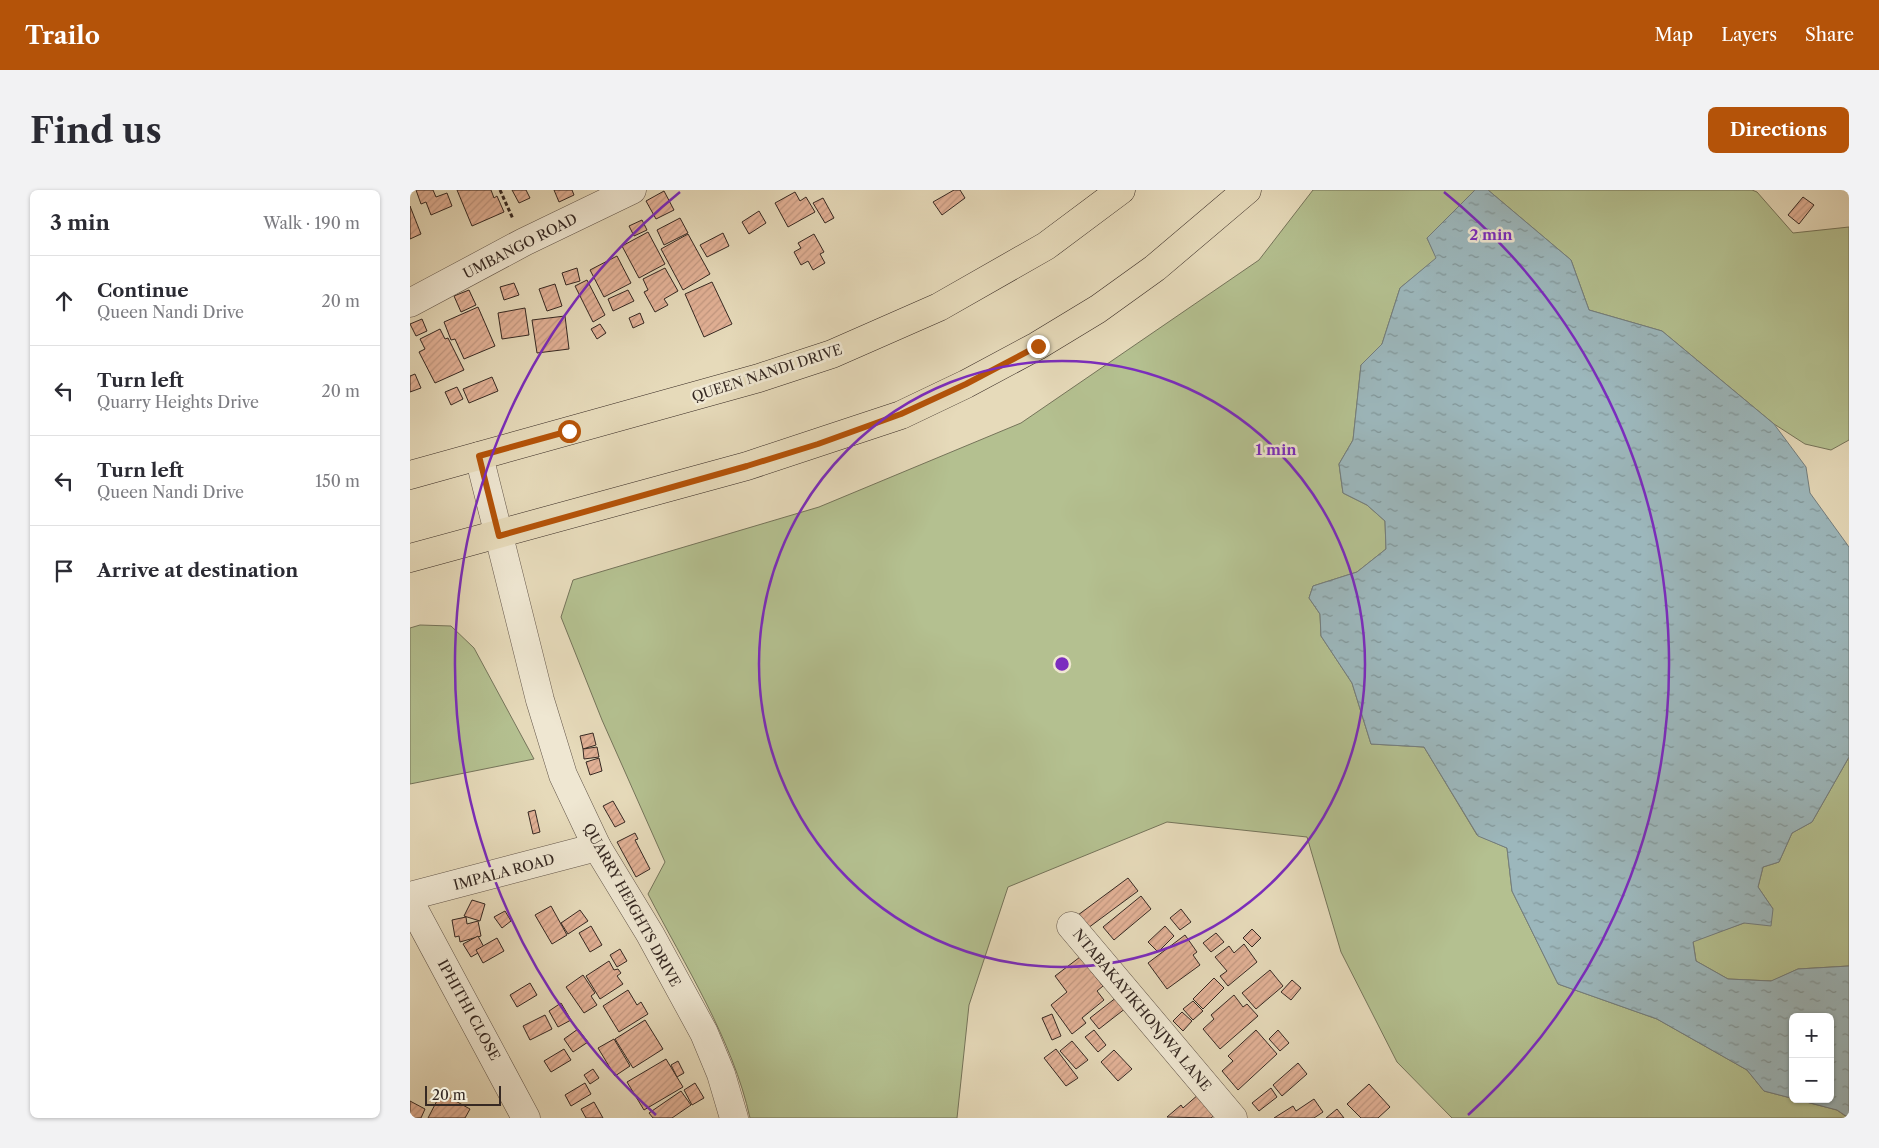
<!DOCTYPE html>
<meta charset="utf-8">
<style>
body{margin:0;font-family:"Libre Caslon Text",serif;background:#f2f2f3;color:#2b2b33}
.controls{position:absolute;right:15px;bottom:15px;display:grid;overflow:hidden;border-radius:8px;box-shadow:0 1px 4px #0004}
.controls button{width:45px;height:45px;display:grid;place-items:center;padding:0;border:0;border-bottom:1px solid #e1e1e2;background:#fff;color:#2b2b33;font:25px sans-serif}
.scale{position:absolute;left:15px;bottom:12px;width:76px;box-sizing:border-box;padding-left:5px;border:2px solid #362923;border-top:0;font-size:14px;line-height:18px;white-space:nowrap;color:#362923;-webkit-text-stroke:4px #efe7d2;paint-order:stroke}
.stop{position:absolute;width:15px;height:15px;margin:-11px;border:4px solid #b45309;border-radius:50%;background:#fff}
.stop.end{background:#b45309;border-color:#fff;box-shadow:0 1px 5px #0008}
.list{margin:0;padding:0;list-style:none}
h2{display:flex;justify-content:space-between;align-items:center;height:65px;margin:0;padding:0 20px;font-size:21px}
h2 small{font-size:16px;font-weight:400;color:#7c7c81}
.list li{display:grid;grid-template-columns:32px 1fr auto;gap:15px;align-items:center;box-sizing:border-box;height:90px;padding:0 20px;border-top:1px solid #e1e1e2}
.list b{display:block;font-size:19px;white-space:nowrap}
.list p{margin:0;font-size:16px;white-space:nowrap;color:#7c7c81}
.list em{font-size:16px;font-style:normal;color:#7c7c81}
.icon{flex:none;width:28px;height:28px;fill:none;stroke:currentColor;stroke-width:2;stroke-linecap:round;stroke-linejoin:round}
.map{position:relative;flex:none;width:1439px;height:928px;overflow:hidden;border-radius:8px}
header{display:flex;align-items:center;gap:30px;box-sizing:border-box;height:70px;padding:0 25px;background:#b45309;color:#fff}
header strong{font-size:24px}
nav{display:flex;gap:28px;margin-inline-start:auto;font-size:18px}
.intro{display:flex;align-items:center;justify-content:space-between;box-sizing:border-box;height:120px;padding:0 30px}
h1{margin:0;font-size:35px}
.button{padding:12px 22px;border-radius:8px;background:#b45309;color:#fff;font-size:18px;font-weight:700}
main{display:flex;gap:30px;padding:0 30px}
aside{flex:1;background:#fff;border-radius:8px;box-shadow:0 1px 4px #0004}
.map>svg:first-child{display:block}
.grass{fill:#b4c090;stroke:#75745a}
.water{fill:url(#water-ripples);stroke:#737e7f;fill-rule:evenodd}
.building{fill:url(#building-hatch);stroke:#362923}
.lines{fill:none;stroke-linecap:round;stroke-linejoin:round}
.minor-casing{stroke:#625549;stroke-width:29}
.major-casing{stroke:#362923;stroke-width:29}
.path{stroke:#362923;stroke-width:3;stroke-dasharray:4 2.5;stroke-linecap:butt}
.minor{stroke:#efe7d2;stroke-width:28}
.major{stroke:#e6daba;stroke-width:28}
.route{stroke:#b45309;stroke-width:6}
.ring{fill:none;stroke:#7b2cbf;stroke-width:2.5}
.labels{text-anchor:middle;stroke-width:5;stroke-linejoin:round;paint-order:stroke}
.street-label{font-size:14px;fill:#362923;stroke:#efe7d2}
.centre{fill:#7b2cbf;stroke:#efe7d2;stroke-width:2.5}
.ring-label{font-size:15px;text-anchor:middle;font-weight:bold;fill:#7b2cbf;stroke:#efe7d2;stroke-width:5;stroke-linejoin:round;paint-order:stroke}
</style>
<header>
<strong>Trailo</strong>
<nav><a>Map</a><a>Layers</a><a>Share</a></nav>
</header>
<div class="intro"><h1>Find us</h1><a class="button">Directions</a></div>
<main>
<aside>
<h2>3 min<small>Walk · 190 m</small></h2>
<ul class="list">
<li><svg class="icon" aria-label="ahead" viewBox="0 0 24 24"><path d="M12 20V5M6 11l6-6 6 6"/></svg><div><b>Continue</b><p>Queen Nandi Drive</p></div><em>20 m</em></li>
<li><svg class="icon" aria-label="left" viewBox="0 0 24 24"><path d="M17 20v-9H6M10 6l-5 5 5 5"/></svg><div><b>Turn left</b><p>Quarry Heights Drive</p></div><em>20 m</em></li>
<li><svg class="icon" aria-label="left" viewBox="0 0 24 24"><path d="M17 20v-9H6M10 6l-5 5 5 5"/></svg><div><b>Turn left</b><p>Queen Nandi Drive</p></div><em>150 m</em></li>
<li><svg class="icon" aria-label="arrive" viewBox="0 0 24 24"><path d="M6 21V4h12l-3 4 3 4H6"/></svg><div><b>Arrive at destination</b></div></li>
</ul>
</aside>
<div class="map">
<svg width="1439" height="928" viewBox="0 0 1439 928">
<defs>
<pattern id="water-ripples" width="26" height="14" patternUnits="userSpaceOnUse" patternTransform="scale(1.25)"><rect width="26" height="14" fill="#9cb7bc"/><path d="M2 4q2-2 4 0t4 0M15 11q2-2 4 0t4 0" fill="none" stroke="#809598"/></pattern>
<pattern id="building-hatch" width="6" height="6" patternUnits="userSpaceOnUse" patternTransform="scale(1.25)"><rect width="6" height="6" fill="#e2b196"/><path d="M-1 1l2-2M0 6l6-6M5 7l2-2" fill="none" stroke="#c29881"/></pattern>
</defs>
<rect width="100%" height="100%" fill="#e6daba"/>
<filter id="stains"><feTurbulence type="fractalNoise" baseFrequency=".004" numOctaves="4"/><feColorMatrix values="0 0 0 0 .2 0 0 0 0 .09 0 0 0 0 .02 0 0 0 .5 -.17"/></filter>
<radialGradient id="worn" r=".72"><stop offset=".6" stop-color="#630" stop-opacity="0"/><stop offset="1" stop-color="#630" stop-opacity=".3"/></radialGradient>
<g class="grass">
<path d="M 903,0 L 1065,0 L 1017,48 L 1027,68 L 990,98 L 972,154 L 951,175 L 943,250 L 929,274 L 933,303 L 957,315 L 975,331 L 976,359 L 947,382 L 903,396 L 899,408 L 910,424 L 911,446 L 942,493 L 961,554 L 1014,557 L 1067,645 L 1097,658 L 1102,701 L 1148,794 L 1247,829 L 1337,880 L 1354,901 L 1427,920 L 1438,928 L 1042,928 L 987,872 L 931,762 L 897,647 L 757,632 L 598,697 L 559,815 L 547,928 L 340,928 C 323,850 274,774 238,704 L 255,672 L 192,530 L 151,427 L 163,390 L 409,317 L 611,233 L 849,70 Z"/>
<path d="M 1078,0 L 1342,0 L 1347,2 L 1383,43 L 1439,37 L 1439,250 L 1421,260 L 1395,254 L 1364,234 L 1252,141 L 1179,120 L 1161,70 Z"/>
<path d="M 10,435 L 41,436 L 64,458 L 124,569 L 0,594 L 0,438 Z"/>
<path d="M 1439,567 L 1439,776 L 1388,779 L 1362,791 L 1318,789 L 1286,771 L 1283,751 L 1334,733 L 1363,719 L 1348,697 L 1353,677 L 1369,672 L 1382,643 L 1402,632 Z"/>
</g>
<path class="water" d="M 1065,0 L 1078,0 L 1161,70 L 1179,120 L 1252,141 L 1364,234 L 1396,277 L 1400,303 L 1439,357 L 1439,567 L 1402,632 L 1382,643 L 1369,672 L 1353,677 L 1348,697 L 1363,719 L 1361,736 L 1334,733 L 1283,752 L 1286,771 L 1318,789 L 1361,791 L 1388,779 L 1439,776 L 1439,928 L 1427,920 L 1354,901 L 1337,880 L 1247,829 L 1148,794 L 1102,701 L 1097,658 L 1068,646 L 1014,557 L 961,554 L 942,493 L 911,446 L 910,424 L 899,408 L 903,396 L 947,382 L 976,359 L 975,331 L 957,315 L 933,303 L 929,274 L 943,250 L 951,175 L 972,154 L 990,98 L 1026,68 L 1017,48 ZM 1383,827 L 1420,827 L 1420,909 L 1383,909 Z"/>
<g class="building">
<path d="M 6,0 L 23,0 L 26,7 L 37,3 L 42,16 L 21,25 L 16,12 L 11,14 Z"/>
<path d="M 47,0 L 81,0 L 84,8 L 87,6 L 94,22 L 62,36 Z"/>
<path d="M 102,0 L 116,0 L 120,8 L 109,13 Z"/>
<path d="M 144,0 L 162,0 L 164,5 L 149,12 Z"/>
<path d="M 544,0 L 550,0 L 555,8 L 532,25 L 523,12 Z"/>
<path d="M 254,1 L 264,20 L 246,29 L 236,11 Z"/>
<path d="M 385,2 L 390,11 L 396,7 L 405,22 L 378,37 L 365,13 Z"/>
<path d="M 1393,7 L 1404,15 L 1389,34 L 1378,25 Z"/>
<path d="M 413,8 L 424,28 L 415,33 L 403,13 Z"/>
<path d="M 0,16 L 11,44 L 0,49 Z"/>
<path d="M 349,21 L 356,33 L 339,44 L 332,32 Z"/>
<path d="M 270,28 L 278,43 L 254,55 L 247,40 Z"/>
<path d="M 232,30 L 237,40 L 224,46 L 219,36 Z"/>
<path d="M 238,42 L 255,74 L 229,88 L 212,56 Z"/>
<path d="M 313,43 L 319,56 L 297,67 L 290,55 Z"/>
<path d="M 278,44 L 300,84 L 273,100 L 251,59 Z"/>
<path d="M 404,44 L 414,62 L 410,64 L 415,73 L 403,80 L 398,71 L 391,75 L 384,62 L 391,58 L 388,53 Z"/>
<path d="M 207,66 L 221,93 L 194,107 L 180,80 Z"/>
<path d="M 167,78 L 170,91 L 156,95 L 152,83 Z"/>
<path d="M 255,78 L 268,101 L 254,109 L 258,115 L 245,122 L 234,102 L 238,100 L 233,89 Z"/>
<path d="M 177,90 L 195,125 L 183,132 L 165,96 Z"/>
<path d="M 302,92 L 322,134 L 294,147 L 275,104 Z"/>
<path d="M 104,93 L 109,105 L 94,110 L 90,97 Z"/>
<path d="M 145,94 L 152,116 L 137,121 L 129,99 Z"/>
<path d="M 59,100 L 66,115 L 51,122 L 44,106 Z"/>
<path d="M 218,100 L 224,111 L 203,121 L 198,109 Z"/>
<path d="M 68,117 L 85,156 L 54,169 L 45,149 L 41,150 L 34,132 Z"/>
<path d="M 115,118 L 119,145 L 92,149 L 88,123 Z"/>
<path d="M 230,123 L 234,133 L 223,138 L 219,128 Z"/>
<path d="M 155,126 L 159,159 L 127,163 L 122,130 Z"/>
<path d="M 12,129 L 17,141 L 6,146 L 0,134 Z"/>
<path d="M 190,134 L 196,143 L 187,149 L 181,139 Z"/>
<path d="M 30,139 L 35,149 L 38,148 L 54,180 L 25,193 L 9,162 L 15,159 L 10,149 Z"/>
<path d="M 5,184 L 11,198 L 0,202 L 0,186 Z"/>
<path d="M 82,187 L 88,201 L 59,213 L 53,199 Z"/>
<path d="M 47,197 L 53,209 L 41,215 L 35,202 Z"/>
<path d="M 183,543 L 186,555 L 173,559 L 170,546 Z"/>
<path d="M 187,557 L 189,567 L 174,569 L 173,559 Z"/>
<path d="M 189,568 L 192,581 L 180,585 L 176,572 Z"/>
<path d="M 203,611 L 215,632 L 205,637 L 193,616 Z"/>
<path d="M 125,620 L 130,642 L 123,644 L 118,622 Z"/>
<path d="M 225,643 L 228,649 L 225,650 L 240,679 L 226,687 L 207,652 Z"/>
<path d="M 718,688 L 728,701 L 678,738 L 668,725 Z"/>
<path d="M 731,706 L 741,719 L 704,750 L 693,737 Z"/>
<path d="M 62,710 L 75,714 L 70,731 L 54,726 Z"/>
<path d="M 141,716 L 157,745 L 142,754 L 125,725 Z"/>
<path d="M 771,719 L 781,732 L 770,740 L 760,728 Z"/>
<path d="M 170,720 L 178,731 L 158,744 L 151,733 Z"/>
<path d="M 95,721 L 101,731 L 92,738 L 84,727 Z"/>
<path d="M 56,727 L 57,734 L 68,731 L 71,746 L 50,752 L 49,746 L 45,747 L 42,730 Z"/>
<path d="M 181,736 L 192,755 L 180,762 L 169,743 Z"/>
<path d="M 755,736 L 764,746 L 748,762 L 738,752 Z"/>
<path d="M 842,739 L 851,748 L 842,757 L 833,748 Z"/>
<path d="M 806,743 L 814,752 L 801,762 L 793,753 Z"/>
<path d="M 775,745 L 787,762 L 783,765 L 790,775 L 757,799 L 738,773 Z"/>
<path d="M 68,746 L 75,759 L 61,767 L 53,754 Z"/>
<path d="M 87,748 L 94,761 L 73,773 L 66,760 Z"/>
<path d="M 834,754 L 847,772 L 818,796 L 810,786 L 817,781 L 805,767 L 819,756 L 824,763 Z"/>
<path d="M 210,759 L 217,771 L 207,777 L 200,765 Z"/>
<path d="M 670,767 L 693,796 L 687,801 L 694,810 L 672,828 L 676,833 L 662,844 L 641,815 L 657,802 L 645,786 Z"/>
<path d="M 199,771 L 204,780 L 208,779 L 211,783 L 207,786 L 213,794 L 190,809 L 176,786 Z"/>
<path d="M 860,780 L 873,796 L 846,819 L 832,803 Z"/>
<path d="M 173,785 L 185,803 L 181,806 L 187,815 L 174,823 L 156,797 Z"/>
<path d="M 804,788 L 814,798 L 793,819 L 783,809 Z"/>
<path d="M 882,790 L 891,798 L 881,810 L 871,802 Z"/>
<path d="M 120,793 L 127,805 L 107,817 L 100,805 Z"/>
<path d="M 218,800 L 227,815 L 231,812 L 238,824 L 209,842 L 193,816 Z"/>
<path d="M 824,805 L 833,817 L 837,814 L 848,826 L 810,859 L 793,839 L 804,829 L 801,825 Z"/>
<path d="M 707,807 L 716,818 L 689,839 L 680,828 Z"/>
<path d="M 783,811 L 793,821 L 783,830 L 773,819 Z"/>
<path d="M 151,813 L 161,830 L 148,837 L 139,821 Z"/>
<path d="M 772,822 L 782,831 L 773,841 L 763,831 Z"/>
<path d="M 642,824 L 651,846 L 642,850 L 632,828 Z"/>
<path d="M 135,825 L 142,839 L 120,850 L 113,836 Z"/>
<path d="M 235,830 L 253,859 L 223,878 L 205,849 Z"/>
<path d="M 168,839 L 178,852 L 163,862 L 154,849 Z"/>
<path d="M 684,840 L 696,855 L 688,862 L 675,847 Z"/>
<path d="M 846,840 L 867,864 L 828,900 L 812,881 L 823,871 L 818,866 Z"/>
<path d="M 868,840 L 879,853 L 870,861 L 859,849 Z"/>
<path d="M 204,849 L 220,876 L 205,886 L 188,858 Z"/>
<path d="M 662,851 L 678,870 L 666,879 L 650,861 Z"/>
<path d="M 154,859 L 161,870 L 141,882 L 134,871 Z"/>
<path d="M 646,859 L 668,888 L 656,896 L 634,868 Z"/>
<path d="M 704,860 L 722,879 L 708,891 L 691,872 Z"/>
<path d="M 256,869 L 273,897 L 234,920 L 217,892 Z"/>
<path d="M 268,871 L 274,883 L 267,887 L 261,875 Z"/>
<path d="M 888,873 L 897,884 L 872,906 L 863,895 Z"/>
<path d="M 183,879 L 189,888 L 180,894 L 174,885 Z"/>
<path d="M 175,893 L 181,904 L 161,916 L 155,905 Z"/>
<path d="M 285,893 L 294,908 L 282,915 L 274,900 Z"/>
<path d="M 959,894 L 980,917 L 968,928 L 951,928 L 937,914 Z"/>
<path d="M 861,898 L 867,907 L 849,921 L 842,913 Z"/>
<path d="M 271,901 L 281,915 L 262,928 L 243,928 L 239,923 Z"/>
<path d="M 31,903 L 60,919 L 55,928 L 18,928 Z"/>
<path d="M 789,904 L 806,924 L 801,928 L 757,927 L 771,915 L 773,918 Z"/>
<path d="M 904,909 L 913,922 L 904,928 L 864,928 L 883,916 L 886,921 Z"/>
<path d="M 0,911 L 15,919 L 11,928 L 0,928 Z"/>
<path d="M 184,912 L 193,928 L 176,928 L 171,919 Z"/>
<path d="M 927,919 L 934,928 L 916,928 Z"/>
</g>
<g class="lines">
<defs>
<g id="minor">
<path d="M 0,113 L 114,52 L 222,0"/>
<path d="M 69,266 L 130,510 L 153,585 L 187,657 L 240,744 L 294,843 L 311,884 L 324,928"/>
<path d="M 0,706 L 187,657"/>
<path d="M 0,712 L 116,928"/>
<path d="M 661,736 L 823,928"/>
</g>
<g id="major">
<path d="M 0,285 L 349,188 L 422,164 L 529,117 L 636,56 L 711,0"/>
<path d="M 0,368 L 337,276 L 491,225 L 556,194 L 627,156 L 688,119 L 745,78 L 837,0"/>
</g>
</defs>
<use href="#minor" class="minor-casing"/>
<use href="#major" class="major-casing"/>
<path class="path" d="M 90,0 L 103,29"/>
<use href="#minor" class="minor"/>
<use href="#major" class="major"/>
</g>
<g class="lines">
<path class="route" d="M 159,241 L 69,266 L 89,346 L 337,276 L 408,254 L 491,224 L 556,194 L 628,156"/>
</g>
<g class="ring">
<circle cx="652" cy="474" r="303"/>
<path d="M246 925A607 607 0 0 1 270 2M1034 2A607 607 0 0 1 1058 925"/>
</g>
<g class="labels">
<g class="street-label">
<text transform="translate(110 56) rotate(-27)" y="5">UMBANGO ROAD</text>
<text transform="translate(357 183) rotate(-18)" y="5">QUEEN NANDI DRIVE</text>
<text transform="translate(94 682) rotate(-15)" y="5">IMPALA ROAD</text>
<text transform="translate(222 715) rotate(61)" y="5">QUARRY HEIGHTS DRIVE</text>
<text transform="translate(59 820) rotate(61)" y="5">IPHITHI CLOSE</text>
<text transform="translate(732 820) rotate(50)" y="5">NTABAKAYIKHONJWA LANE</text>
</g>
</g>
<circle cx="652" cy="474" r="8" class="centre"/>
<g class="ring-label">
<text x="1081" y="50">2 min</text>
<text x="866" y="265">1 min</text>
</g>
<rect width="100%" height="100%" filter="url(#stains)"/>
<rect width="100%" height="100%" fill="url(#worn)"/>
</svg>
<div class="controls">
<button>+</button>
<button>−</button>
</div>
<div class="scale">20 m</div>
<div class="stop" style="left:159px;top:241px"></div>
<div class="stop end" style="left:628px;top:156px"></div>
</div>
</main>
